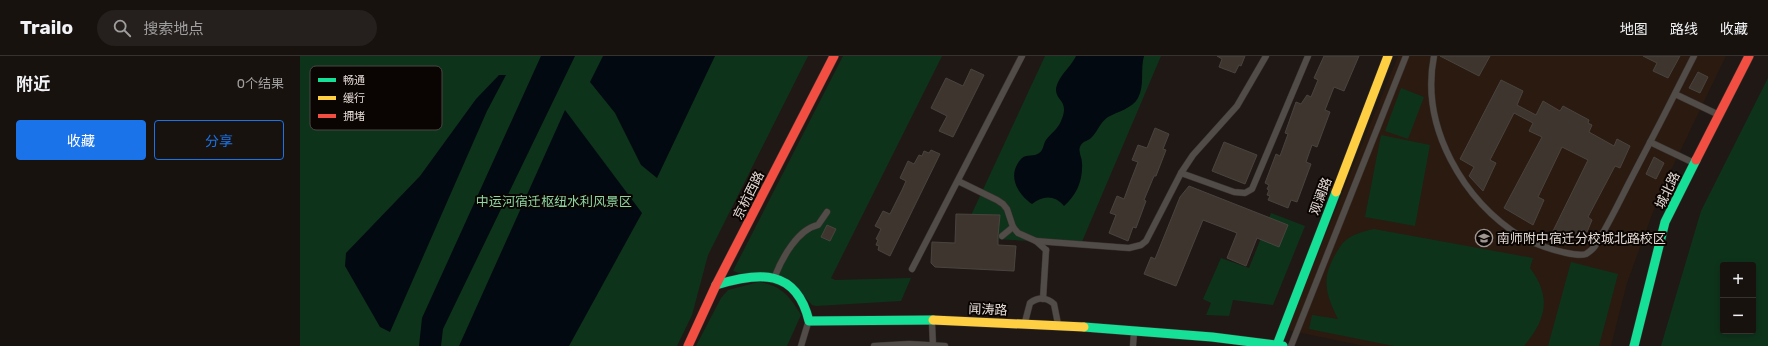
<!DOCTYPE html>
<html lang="zh">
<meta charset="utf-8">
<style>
body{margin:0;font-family:Rubik,"Noto Sans SC",sans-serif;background:#25201d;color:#f1f3f6}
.controls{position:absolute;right:12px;bottom:12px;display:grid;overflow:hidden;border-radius:4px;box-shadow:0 2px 6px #0003}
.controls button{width:36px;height:36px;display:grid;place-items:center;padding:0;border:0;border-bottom:1px solid #36322f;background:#18120f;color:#f1f3f6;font:20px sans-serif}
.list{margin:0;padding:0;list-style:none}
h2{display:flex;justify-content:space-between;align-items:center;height:52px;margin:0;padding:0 16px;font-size:17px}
h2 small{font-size:13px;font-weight:400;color:#9f9e9e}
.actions{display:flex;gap:8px;padding:12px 16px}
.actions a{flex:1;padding:9px 0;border:1px solid #1a73e8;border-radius:4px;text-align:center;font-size:14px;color:#1a73e8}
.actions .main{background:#1a73e8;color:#fff}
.icon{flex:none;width:22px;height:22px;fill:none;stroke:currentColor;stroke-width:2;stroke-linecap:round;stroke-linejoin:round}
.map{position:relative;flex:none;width:1468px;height:290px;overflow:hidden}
header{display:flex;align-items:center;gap:24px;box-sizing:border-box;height:56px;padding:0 20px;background:#18120f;border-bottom:1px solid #36322f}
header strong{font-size:19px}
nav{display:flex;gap:22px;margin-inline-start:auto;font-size:14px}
.search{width:280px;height:36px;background:#25201d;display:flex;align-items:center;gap:10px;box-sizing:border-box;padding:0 14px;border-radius:22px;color:#9f9e9e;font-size:15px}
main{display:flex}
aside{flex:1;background:#18120f}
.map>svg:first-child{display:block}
.built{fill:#2b1a10}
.green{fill:#0e331b;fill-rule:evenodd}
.water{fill:#030910}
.building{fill:#3e362e;stroke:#49433f}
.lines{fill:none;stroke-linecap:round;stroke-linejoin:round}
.lane-casing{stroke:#393330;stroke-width:7}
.fast-casing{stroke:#393330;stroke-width:10}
.slow-casing{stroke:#393330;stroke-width:10}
.jam-casing{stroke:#393330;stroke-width:10}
.lane{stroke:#524c48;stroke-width:6}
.fast{stroke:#16e098;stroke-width:9}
.slow{stroke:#ffcf43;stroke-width:9}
.jam{stroke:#f24e42;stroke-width:9}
.labels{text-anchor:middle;stroke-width:4;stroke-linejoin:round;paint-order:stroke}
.street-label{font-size:13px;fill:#e4dad4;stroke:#0a0503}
.park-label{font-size:13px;fill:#8ed6a2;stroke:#0a0503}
.poi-label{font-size:13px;fill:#e4dad4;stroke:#0a0503;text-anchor:start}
.key{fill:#0a0503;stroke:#4b4542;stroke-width:1}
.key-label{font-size:11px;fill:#e4dad4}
</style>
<header>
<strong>Trailo</strong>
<div class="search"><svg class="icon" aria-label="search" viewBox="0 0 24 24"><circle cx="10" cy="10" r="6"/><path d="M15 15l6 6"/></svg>搜索地点</div>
<nav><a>地图</a><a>路线</a><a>收藏</a></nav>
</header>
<main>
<aside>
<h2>附近<small>0个结果</small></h2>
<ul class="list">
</ul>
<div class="actions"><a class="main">收藏</a><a>分享</a></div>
</aside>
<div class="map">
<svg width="1468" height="290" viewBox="0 0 1468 290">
<rect width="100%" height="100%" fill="#201814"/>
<path class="built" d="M 1098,0 L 1426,0 L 1360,137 L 1327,227 L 1311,290 L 1064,290 L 987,274 Z"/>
<g class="green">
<path d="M 0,0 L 508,0 L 408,199 L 392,259 L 377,290 L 0,290 Z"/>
<path d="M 543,0 L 642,0 L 531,222 L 535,224 L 611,222 L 601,245 L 516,250 L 512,249 L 501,237 L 433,215 Z"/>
<path d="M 745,0 L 861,0 L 781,188 L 661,181 Z"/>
<path d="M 1468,22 L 1468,290 L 1361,290 L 1401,155 ZM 1423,209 L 1453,209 L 1453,275 L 1423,275 Z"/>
<path d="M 1101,32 L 1124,41 L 1108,83 L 1085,75 Z"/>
<path d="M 1081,79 L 1130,89 L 1115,170 L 1065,161 Z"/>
<path d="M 971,157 L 1005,170 L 973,249 L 933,244 L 929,260 L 906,259 L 911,247 L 903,243 L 921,202 L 949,212 Z"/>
<path d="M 1074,173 L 1233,202 L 1230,212 C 1252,241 1246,264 1224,290 L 1094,290 L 1009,273 L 1012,259 L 1038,263 C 1026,239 1021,223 1035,199 C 1038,194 1041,188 1046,184 C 1053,178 1065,175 1074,173 Z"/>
<path d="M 1271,206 L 1318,218 L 1299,290 L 1248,290 Z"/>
<path d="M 459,226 C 482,230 489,240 501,259 L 487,290 L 396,290 L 421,242 L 428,234 Z"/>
</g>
<g class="water">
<path d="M 241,0 L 275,0 L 143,273 L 141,290 L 119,290 L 122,262 Z"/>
<path d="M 303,0 L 415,0 L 357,122 L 341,109 L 315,57 L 290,26 Z"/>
<path d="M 776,0 L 844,0 C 840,14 845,29 838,42 C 833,52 817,56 808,61 C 800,66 797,77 791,82 C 788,85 783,85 781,89 C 777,95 782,100 782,107 C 783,124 777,139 764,150 C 755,139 743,139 732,148 C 717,138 706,118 722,102 C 727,98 734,101 739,97 C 744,94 743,88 746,84 C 751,77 758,73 761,65 C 770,45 756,45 756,34 C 757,21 771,11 776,0 Z"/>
<path d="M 199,19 L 206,19 L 187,55 L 90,276 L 80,271 L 45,210 L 46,197 L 120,120 L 176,43 Z"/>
<path d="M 265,54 L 342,157 L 269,290 L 159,290 Z"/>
</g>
<g class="building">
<path d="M 917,0 L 945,0 L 941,10 L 939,9 L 935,17 L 919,11 L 922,3 Z"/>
<path d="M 1024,0 L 1059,0 L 1044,35 L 1034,31 L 1025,54 L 1030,56 L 1017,91 L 1012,89 L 1006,106 L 1011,108 L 997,146 L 991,144 L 988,152 L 968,144 L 970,140 L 967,139 L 969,134 L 967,133 L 969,129 L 965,127 L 976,98 L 980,100 L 988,78 L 985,77 L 996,46 L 1001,48 L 1007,39 L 1011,41 L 1018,24 L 1014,22 Z"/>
<path d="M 1140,0 L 1190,0 L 1179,20 Z"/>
<path d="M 1343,0 L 1380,0 L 1368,22 L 1353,15 L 1357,7 Z"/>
<path d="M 671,13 L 684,19 L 653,81 L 639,75 L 647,60 L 631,52 L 646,22 L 663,30 Z"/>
<path d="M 1398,16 L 1408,21 L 1400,37 L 1389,32 Z"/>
<path d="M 1201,24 L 1223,35 L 1217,49 L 1236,59 L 1243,45 L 1260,55 L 1263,50 L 1289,64 L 1288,67 L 1292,69 L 1289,76 L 1314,90 L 1317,83 L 1330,90 L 1320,112 L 1315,110 L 1288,161 L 1292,164 L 1287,176 L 1282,174 L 1277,183 L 1252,177 L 1288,104 L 1262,91 L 1238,141 L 1244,144 L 1233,169 L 1204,152 L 1242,81 L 1229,75 L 1233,67 L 1214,57 L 1190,104 L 1196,107 L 1183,135 L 1169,120 L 1174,111 L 1160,103 Z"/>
<path d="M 855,72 L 869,78 L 863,93 L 866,94 L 856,120 L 854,120 L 844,144 L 846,145 L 836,172 L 833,171 L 828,185 L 809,177 L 816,159 L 810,157 L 817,140 L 824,143 L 831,124 L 838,106 L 832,104 L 838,89 L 847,92 Z"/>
<path d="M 924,86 L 957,99 L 945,128 L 912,115 Z"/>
<path d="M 631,94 L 640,98 L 590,200 L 578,194 L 579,190 L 576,189 L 578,184 L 576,183 L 581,173 L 575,170 L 583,155 L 590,158 L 602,134 L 606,125 L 600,122 L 608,105 L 614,108 L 619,99 L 622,100 L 624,95 L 629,97 Z"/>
<path d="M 1354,101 L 1364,107 L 1356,123 L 1346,118 Z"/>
<path d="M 889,130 L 988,169 L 979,191 L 957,182 L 946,210 L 927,202 L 937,177 L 903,164 L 876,230 L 844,218 L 851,201 L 855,203 L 880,141 Z"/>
<path d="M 656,158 L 700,159 L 698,180 L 698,189 L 716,190 L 714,215 L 635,211 L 631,207 L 632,186 L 655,187 Z"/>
<path d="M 527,169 L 536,173 L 530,185 L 521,181 Z"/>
</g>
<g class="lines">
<defs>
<g id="lane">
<path d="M 1134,0 C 1120,71 1163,145 1223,182 C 1229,186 1238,188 1245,191 C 1253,194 1278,201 1286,198 C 1289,196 1293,193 1295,190 C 1309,168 1320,144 1332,121 C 1353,81 1374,40 1394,0"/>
<path d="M 1375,38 L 1417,58"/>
<path d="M 1350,86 L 1394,107"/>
<path d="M 881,117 L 934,136 L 945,137 L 952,133 L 1008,0"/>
<path d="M 658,125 L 697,144 L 703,148 L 707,153 L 713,171 L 718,177 L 736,185 L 746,194"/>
<path d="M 702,180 L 713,171"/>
<path d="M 736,185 L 829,192 L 841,189 L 846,185 L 881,117 L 893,99 L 937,50 L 966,0"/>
<path d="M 612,213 L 722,0"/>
<path d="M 475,220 C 482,202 498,173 518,169 L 527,156"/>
<path d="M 743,243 L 746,194"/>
<path d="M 632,266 L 633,290"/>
<path d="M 725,266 L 730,247 C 738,241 747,241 754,248 L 758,268"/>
<path d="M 501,290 L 508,267"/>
<path d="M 574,290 L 609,288 L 645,290"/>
<path d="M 833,290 L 834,276"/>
<path d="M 991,290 L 1106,0"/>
</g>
<g id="fast">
<path d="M 416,229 C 459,216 496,212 509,265 L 633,264"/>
<path d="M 784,271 L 912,281 L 983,290"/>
<path d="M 977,289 L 1036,136"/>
<path d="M 1334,290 L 1365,166 L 1396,104"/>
</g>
<g id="slow">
<path d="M 1036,136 L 1088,0"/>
<path d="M 633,264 L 784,271"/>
</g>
<g id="jam">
<path d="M 1396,104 L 1449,0"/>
<path d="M 388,290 L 416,229 L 534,0"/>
</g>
</defs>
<use href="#lane" class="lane-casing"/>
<use href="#fast" class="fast-casing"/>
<use href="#slow" class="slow-casing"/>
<use href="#jam" class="jam-casing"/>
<use href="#lane" class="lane"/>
<use href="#fast" class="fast"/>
<use href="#slow" class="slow"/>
<use href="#jam" class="jam"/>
</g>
<defs>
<symbol id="school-ring" viewBox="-11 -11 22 22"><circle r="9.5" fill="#0a0503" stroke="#9f9691" stroke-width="1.5"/><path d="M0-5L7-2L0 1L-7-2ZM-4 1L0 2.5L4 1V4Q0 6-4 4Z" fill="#9f9691"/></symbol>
</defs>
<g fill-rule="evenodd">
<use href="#school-ring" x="1174" y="172" width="20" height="20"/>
</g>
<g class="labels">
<g class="street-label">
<text transform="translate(1367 134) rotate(-64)" y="5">城北路</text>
<text transform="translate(448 139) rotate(-63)" y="5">京杭西路</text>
<text transform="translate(1020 140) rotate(-69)" y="5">观澜路</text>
<text transform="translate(688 253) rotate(2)" y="5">闻涛路</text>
</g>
<g class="park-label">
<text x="254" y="150">中运河宿迁枢纽水利风景区</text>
</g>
<g class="poi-label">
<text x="1197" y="187">南师附中宿迁分校城北路校区</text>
</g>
</g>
<rect x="10" y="10" width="132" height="64" rx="6" class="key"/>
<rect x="18" y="22" width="18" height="4" fill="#16e098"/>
<rect x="18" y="40" width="18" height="4" fill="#ffcf43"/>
<rect x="18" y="58" width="18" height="4" fill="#f24e42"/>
<g class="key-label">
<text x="43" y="28">畅通</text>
<text x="43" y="46">缓行</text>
<text x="43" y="64">拥堵</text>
</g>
</svg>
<div class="controls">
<button>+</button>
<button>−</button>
</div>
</div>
</main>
